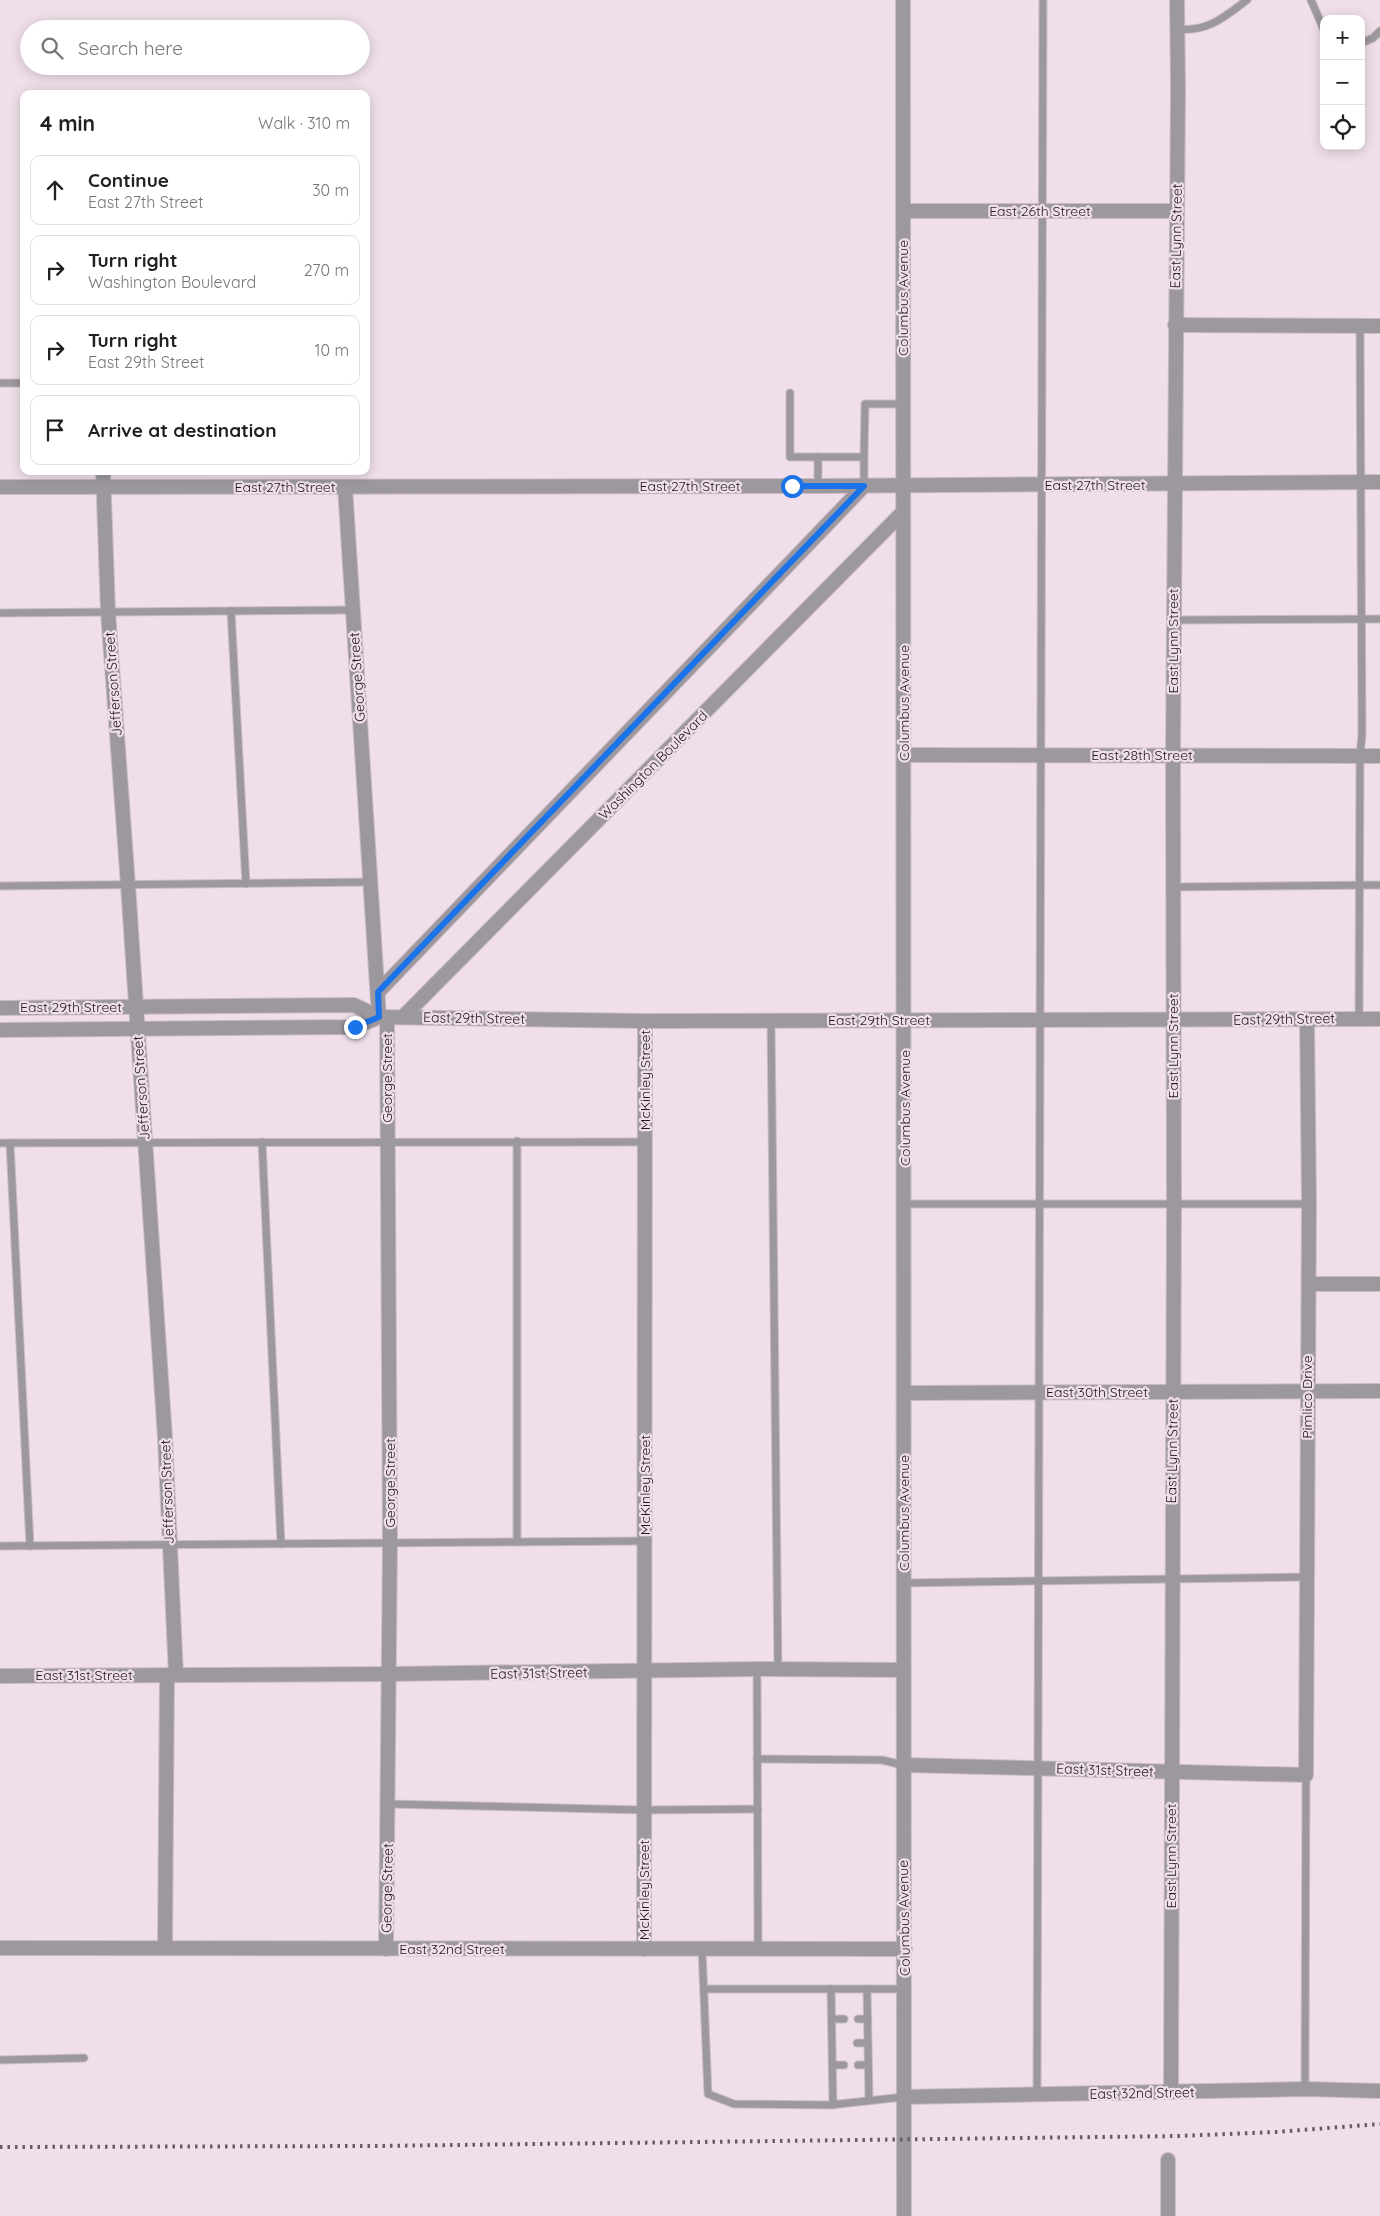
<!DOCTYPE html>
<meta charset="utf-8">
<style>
body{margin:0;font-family:Quicksand,sans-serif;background:#f6f6f6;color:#202124}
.controls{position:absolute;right:15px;top:15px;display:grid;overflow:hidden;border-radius:10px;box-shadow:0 2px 12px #0003}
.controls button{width:45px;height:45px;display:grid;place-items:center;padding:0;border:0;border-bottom:1px solid #e0e0e0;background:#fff;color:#202124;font:25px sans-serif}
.stop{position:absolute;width:15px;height:15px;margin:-11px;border:4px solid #1a73e8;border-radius:50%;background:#fff}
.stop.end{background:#1a73e8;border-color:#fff;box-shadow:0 1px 5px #0008}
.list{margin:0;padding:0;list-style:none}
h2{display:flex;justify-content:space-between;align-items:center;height:65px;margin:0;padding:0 20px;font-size:21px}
h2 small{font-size:16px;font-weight:400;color:#757577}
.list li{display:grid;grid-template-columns:32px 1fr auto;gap:15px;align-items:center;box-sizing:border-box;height:70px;margin:0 10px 10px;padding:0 10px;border:1px solid #e0e0e0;border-radius:10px}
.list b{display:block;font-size:19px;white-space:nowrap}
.list p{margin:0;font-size:16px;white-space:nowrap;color:#757577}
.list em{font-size:16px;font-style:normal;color:#757577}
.icon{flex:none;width:28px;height:28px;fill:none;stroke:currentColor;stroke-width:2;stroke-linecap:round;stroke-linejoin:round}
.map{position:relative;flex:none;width:1380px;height:2216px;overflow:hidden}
.search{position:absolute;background:#fff;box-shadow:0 2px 12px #0003;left:20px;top:20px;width:350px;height:55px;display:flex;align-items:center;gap:12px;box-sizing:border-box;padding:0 18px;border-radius:28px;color:#757577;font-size:19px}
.panel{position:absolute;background:#fff;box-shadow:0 2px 12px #0003;left:20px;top:90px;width:350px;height:385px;border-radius:10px}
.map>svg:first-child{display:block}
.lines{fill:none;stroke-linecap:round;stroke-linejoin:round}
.service-casing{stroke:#cabbc5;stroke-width:9}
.minor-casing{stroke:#cabbc5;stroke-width:16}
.tertiary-casing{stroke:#cabbc5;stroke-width:16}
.service{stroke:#9c989e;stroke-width:7}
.minor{stroke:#9c989e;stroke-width:14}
.tertiary{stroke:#9c989e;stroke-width:14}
.rail{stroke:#665d63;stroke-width:4;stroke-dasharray:2.5 5;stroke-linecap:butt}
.route{stroke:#1a73e8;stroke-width:6}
.labels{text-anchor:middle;stroke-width:4.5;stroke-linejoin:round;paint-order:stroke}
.street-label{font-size:14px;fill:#1e191c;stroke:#f0dfea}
</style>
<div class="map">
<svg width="1380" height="2216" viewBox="0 0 1380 2216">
<rect width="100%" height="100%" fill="#f0dfea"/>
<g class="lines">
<defs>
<g id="service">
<path d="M 1311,0 L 1324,30"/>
<path d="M 1177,29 C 1208,32 1223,18 1247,0"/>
<path d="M 1361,43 L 1373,38 L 1380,31"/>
<path d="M 0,383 L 24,383"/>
<path d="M 790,393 L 790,457 L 864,457 L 865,404 L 903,404"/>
<path d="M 818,457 L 818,486"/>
<path d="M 864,486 L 864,457"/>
<path d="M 231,611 L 246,884"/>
<path d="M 0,613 L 353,610"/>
<path d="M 1174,620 L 1380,619"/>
<path d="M 0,886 L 371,882"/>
<path d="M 1173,887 L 1380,885"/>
<path d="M 1359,1019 L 1360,756 L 1362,734 L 1360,326"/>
<path d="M 771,1021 L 778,1669"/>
<path d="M 517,1141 L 517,1542"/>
<path d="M 262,1142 L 281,1544"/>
<path d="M 0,1143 L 645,1142"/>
<path d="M 10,1143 L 30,1546"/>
<path d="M 904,1204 L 1309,1204"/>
<path d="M 0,1546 L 644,1541"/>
<path d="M 903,1583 L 1307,1577"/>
<path d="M 757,1669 L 758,1948"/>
<path d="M 757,1759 L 882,1760 L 903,1765"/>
<path d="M 388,1804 L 644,1810 L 758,1809"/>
<path d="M 702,1948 L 708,2094 L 734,2104 L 830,2105 L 903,2097"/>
<path d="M 704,1989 L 905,1989"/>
<path d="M 831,1989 L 833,2105"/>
<path d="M 867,1989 L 869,2100"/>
<path d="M 832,2019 L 844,2019"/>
<path d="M 858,2019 L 868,2019"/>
<path d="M 857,2043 L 868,2043"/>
<path d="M 0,2060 L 84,2058"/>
<path d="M 833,2065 L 844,2065"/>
<path d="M 858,2065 L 868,2065"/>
<path d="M 1305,2089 L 1306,1775"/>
<path d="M 1037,2095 L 1043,0"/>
</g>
<g id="minor">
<path d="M 903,211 L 1176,211"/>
<path d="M 1175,325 L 1380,326"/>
<path d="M 103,471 L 108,612 L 128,885 L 165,1438 L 176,1675"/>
<path d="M 345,487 L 379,1017"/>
<path d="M 904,755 L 1380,756"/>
<path d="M 378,992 L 864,486"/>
<path d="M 403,1017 L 903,512"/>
<path d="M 1309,1284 L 1380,1284"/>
<path d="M 904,1393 L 1380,1391"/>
<path d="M 0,1676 L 390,1674 L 757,1669 L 903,1670"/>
<path d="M 903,1765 L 1306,1775 L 1309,1204 L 1307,1019"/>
<path d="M 0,1948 L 905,1949"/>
<path d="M 165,1948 L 167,1675"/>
<path d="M 386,1949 L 390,1543 L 387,1017"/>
<path d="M 644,1949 L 645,1021"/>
<path d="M 1171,2092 L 1174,1204 L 1173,755 L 1178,88 L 1177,0"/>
<path d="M 1168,2160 L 1168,2216"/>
</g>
<g id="tertiary">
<path d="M 903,0 L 904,2216"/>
<path d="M 0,487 L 818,486 L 1380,482"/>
<path d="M 0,1008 L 354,1005 L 379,1017"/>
<path d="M 0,1030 L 355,1027 L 379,1017 L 645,1021 L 1380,1019"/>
<path d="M 903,2097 L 1305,2089 L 1380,2091"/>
</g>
</defs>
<use href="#service" class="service-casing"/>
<use href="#minor" class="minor-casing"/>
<use href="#tertiary" class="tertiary-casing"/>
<use href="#service" class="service"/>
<use href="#minor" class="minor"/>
<use href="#tertiary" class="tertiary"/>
<path class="rail" d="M 0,2147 L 376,2146 L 1178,2136 L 1276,2132 L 1380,2124"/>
</g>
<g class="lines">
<path class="route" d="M 355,1027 L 379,1017 L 378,992 L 864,486 L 792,486"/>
</g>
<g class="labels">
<g class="street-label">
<text x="1040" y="216">East 26th Street</text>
<text transform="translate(1176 236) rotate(-89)" y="5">East Lynn Street</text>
<text transform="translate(903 298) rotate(-90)" y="5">Columbus Avenue</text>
<text x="1095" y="490">East 27th Street</text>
<text x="690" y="491">East 27th Street</text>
<text x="285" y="492">East 27th Street</text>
<text transform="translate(1173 641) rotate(-90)" y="5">East Lynn Street</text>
<text transform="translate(357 677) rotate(-94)" y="5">George Street</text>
<text transform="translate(113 684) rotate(-94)" y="5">Jefferson Street</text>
<text transform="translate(904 703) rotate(-90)" y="5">Columbus Avenue</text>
<text x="1142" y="760">East 28th Street</text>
<text transform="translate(653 765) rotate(-45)" y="5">Washington Boulevard</text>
<text x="71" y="1012">East 29th Street</text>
<text transform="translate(474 1018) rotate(1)" y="5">East 29th Street</text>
<text transform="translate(1284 1019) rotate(-1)" y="5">East 29th Street</text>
<text x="879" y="1025">East 29th Street</text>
<text transform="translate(1173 1046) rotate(-90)" y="5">East Lynn Street</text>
<text transform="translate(387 1078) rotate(-90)" y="5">George Street</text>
<text transform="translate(645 1080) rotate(-90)" y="5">McKinley Street</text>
<text transform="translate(141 1088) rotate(-94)" y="5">Jefferson Street</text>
<text transform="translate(905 1108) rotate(-90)" y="5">Columbus Avenue</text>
<text x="1097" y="1397">East 30th Street</text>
<text transform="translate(1307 1397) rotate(-90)" y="5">Pimlico Drive</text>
<text transform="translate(1172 1451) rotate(-89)" y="5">East Lynn Street</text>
<text transform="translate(390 1483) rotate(-90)" y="5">George Street</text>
<text transform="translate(645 1485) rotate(-90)" y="5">McKinley Street</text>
<text transform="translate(167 1492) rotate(-92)" y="5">Jefferson Street</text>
<text transform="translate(904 1513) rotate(-90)" y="5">Columbus Avenue</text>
<text transform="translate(539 1673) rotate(-1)" y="5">East 31st Street</text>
<text x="84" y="1680">East 31st Street</text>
<text transform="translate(1105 1770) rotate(2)" y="5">East 31st Street</text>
<text transform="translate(1171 1856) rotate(-90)" y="5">East Lynn Street</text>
<text transform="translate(387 1888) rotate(-89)" y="5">George Street</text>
<text transform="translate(644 1890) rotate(-90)" y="5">McKinley Street</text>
<text transform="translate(904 1918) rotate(-91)" y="5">Columbus Avenue</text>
<text x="452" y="1954">East 32nd Street</text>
<text transform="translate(1142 2093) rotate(-1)" y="5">East 32nd Street</text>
</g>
</g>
</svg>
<div class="controls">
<button>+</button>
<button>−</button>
<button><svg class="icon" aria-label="locate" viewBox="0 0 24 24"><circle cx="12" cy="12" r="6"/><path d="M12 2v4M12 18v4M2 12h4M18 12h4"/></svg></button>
</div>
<div class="stop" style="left:792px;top:486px"></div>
<div class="stop end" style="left:355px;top:1027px"></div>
<div class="search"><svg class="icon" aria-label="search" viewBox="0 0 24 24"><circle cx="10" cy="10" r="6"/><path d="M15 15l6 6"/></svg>Search here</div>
<section class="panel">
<h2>4 min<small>Walk · 310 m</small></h2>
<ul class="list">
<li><svg class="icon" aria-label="ahead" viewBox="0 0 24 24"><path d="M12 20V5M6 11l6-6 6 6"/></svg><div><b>Continue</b><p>East 27th Street</p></div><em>30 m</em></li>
<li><svg class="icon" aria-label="right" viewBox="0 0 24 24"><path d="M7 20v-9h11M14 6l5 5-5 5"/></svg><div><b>Turn right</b><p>Washington Boulevard</p></div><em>270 m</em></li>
<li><svg class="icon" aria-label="right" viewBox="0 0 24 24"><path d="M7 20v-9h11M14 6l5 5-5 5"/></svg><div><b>Turn right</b><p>East 29th Street</p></div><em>10 m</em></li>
<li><svg class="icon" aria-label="arrive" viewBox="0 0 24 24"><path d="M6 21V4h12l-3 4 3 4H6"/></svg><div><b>Arrive at destination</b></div></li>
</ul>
</section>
</div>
